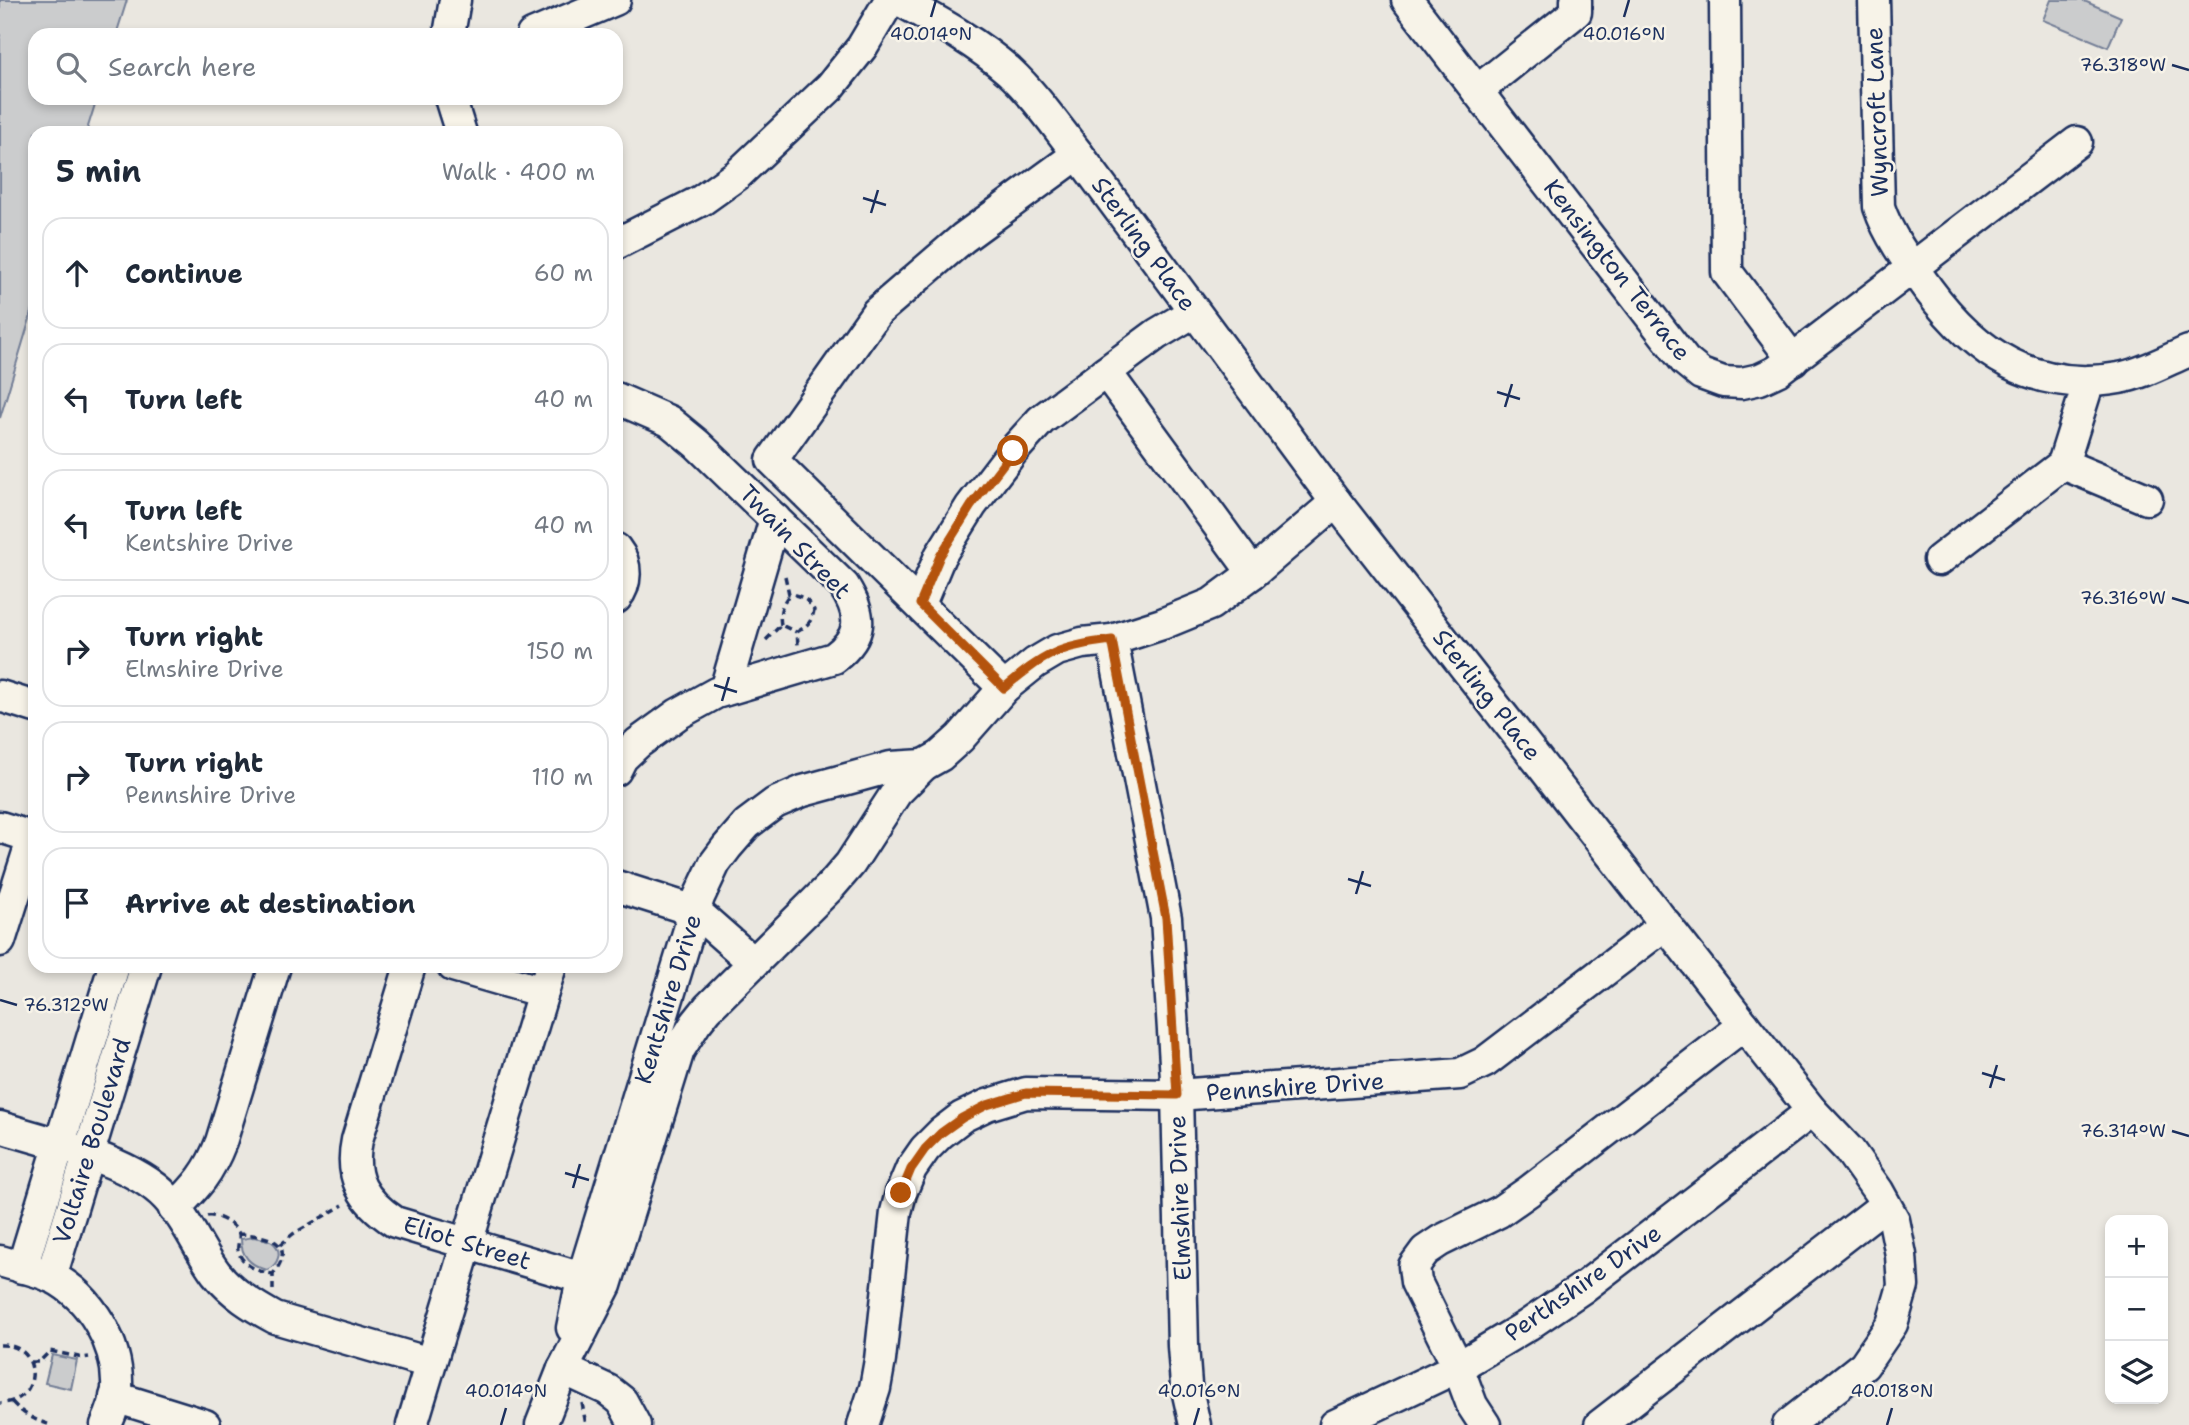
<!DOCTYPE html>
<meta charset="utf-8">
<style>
body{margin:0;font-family:"Shantell Sans",sans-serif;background:#f6f6f7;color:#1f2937}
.controls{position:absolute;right:21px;bottom:21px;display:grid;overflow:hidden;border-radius:14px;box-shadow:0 4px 10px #0003}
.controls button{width:63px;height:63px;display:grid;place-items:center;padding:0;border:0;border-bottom:2px solid #e0e1e3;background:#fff;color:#1f2937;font:35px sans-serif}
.stop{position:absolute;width:21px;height:21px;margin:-16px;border:5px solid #b45309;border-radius:50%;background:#fff}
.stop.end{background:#b45309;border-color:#fff;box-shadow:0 2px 7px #0008}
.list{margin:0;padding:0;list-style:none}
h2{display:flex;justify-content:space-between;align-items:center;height:91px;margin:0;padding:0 28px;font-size:30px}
h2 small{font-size:23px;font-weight:400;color:#747a83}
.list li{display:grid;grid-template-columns:46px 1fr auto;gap:21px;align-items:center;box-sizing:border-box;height:112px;margin:0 14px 14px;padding:0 14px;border:2px solid #e0e1e3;border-radius:21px}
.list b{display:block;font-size:26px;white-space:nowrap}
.list p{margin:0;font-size:23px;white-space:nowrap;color:#747a83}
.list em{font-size:23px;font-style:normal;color:#747a83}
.icon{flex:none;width:38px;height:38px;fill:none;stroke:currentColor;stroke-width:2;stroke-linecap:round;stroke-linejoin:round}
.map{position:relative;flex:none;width:2189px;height:1425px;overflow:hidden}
.search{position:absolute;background:#fff;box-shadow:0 4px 10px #0003;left:28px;top:28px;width:595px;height:77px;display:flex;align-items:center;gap:18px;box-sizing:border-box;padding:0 24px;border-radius:21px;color:#747a83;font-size:26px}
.panel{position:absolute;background:#fff;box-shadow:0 4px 10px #0003;left:28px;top:126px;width:595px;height:847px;border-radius:21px}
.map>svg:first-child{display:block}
.green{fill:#cbcccd;stroke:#737e96;stroke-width:2}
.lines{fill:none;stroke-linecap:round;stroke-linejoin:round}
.minor-casing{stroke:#1b2f5e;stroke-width:35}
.path{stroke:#1b2f5e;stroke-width:3.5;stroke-dasharray:7 5;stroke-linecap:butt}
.minor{stroke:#f7f3e8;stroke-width:30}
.route{stroke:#b45309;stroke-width:9}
.ticks{fill:none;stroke:#1b2f5e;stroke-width:2.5}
.labels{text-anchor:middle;stroke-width:5;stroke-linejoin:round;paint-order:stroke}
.street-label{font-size:24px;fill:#1b2f5e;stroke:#f7f3e8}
.ticks-label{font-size:18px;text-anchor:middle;fill:#1b2f5e;stroke:#f7f3e8;stroke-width:5;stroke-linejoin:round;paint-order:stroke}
</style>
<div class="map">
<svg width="2189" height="1425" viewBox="0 0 2189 1425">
<rect width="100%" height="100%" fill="#eae7e0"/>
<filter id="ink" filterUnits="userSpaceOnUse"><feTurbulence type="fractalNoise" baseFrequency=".0143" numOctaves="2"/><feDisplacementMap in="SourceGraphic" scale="14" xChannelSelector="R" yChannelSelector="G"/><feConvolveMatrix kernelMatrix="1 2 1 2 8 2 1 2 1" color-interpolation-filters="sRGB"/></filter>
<g filter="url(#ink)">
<g class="green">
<path d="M 0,0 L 127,0 L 116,35 L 35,35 L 35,98 L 97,98 L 86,133 L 35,133 L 35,302 L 0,418 Z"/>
<path d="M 2051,0 L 2082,0 L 2121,17 L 2108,47 L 2043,20 Z"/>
<path d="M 254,1237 C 260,1238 267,1239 272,1242 C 284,1251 278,1265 267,1270 C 250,1265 241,1256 241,1239 Z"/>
<path d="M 52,1355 L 77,1360 L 71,1389 L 45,1383 Z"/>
</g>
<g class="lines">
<defs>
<g id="minor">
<path d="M 899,0 C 937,21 976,42 1009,71 C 1035,95 1056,126 1078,154 L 1336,502 L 1744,1025 L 1812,1111 L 1849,1150 L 1878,1191 L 1894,1220 L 1901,1255 L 1903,1286 L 1892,1324 L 1864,1365 L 1788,1425"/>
<path d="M 1407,0 L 1685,361 L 1701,374 L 1723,382 L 1742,383 L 1760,379 L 1777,371 L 2077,142"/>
<path d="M 1725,0 L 1727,272 L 1793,360"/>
<path d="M 1874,0 L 1879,207 C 1889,237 1909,263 1928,289 C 1976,354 2035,393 2119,378 C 2143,374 2167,360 2189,351"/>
<path d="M 449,35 L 455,0"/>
<path d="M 532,35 L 615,0"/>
<path d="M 1477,91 L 1576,12 L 1576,0"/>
<path d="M 450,98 L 461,133"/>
<path d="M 616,244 L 702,200 L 737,175 L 830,87 L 862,47 L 890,0"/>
<path d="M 1106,372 L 1253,573"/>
<path d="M 2089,381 L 2063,464 L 2147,499"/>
<path d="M 616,398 L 669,421 L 697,444 L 844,586 C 863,616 863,636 834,658 L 716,693 L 678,714 L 638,743 L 622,758 L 616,770"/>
<path d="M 616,549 C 628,564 627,584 616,598"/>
<path d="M 1939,560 L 2063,464"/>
<path d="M 920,604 L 940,556 L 971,506 L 1013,451 L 1041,420 L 1157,334 L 1194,312"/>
<path d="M 1112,640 L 1166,918 L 1177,1095 L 1183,1346 L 1186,1385 L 1195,1425"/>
<path d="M 1004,688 L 772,460 L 877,312 L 963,238 L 1078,154"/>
<path d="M 725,690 L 775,519"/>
<path d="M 0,696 L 35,707"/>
<path d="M 0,827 L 35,838"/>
<path d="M 616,886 L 695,911 L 754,963"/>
<path d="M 0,941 L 33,837"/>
<path d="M 410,966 L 357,1140 C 349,1178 363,1201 395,1222 L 599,1283"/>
<path d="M 453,966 L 543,992"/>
<path d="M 0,1127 C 48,1142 131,1160 166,1197 C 187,1219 198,1249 216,1273 C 232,1293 253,1306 275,1318 L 430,1363"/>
<path d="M 174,1209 C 197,1186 209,1173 221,1142 L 275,966"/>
<path d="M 0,1261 C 17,1266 36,1270 52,1277 C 91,1297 119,1344 117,1389 C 116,1401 111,1414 106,1425"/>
<path d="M 22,1268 L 114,966"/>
<path d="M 51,1277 L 146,966"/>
<path d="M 572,1328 L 582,1279 L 699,897 L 715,863 L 727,847 L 747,824 L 775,803 L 803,791 L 891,767 L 924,765"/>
<path d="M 563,1369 L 608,1390 L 622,1401 L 635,1425"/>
<path d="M 115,1397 L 205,1425"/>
<path d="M 412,1425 L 551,966"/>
<path d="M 541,1425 L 563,1369 L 606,1285 L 679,1050 L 696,1023 L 708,1008 L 831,886 L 850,864 L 896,793 L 924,765 L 940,756 L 960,738 L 1004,688 L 1035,663 L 1057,650 L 1082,643 L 1112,640 L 1162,624 L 1211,604 L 1253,573 L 1336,502"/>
<path d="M 863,1425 L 875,1388 L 880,1360 L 896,1212 L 901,1193 L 911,1169 L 925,1149 L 941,1133 L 962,1117 L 987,1105 L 1026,1093 L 1177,1095 L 1460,1074 L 1485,1062 L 1666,924"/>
<path d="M 1335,1425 L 1458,1367 L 1528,1325 L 1584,1287 L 1812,1111"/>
<path d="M 1485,1425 L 1472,1405 L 1458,1367 L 1416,1282 L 1414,1266 L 1425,1251 L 1440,1241 L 1499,1212 L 1529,1191 L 1744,1025"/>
<path d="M 1600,1425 L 1885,1205"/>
</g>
</defs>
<use href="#minor" class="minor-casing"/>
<g class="path">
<path d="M 785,576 L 789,594 C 802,596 808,599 814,610 C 812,622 807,626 797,632 L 798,645"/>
<path d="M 781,625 C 779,613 781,605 789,595"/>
<path d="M 766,640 L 781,625 L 796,632"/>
<path d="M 207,1216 C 217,1214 235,1224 239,1234 C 240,1239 237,1245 238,1251 C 243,1266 259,1272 273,1274 C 299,1241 265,1235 239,1234"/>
<path d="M 280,1245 L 293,1234 L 343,1205"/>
<path d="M 273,1290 L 273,1274"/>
<path d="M 0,1345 C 43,1343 43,1403 0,1403"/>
<path d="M 31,1362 L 39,1362 L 50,1351 L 83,1358 L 89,1357"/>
<path d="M 12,1402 C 24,1415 34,1420 51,1425"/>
<path d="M 582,1403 L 586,1425"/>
</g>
<use href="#minor" class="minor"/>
</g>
</g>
<g class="lines" filter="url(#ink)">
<path class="route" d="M 901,1193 L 911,1169 L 925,1149 L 941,1133 L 962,1118 L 987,1105 L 1026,1093 L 1177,1095 L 1166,918 L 1112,640 C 1058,646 1045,654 1004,688 L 920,604 L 940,556 L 971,506 L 1013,451"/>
</g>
<path class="ticks" d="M 931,17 L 936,0M 1624,17 L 1629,0M 2172,65 L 2189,70M 863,198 L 886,205M 871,213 L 878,190M 1497,392 L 1520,399M 1505,407 L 1512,384M 2172,598 L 2189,603M 714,685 L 737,692M 722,701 L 729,677M 1348,879 L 1371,886M 1356,894 L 1363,871M 0,1000 L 17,1005M 1982,1073 L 2005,1080M 1990,1088 L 1997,1065M 2172,1131 L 2189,1136M 565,1173 L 589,1180M 573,1188 L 580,1164M 501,1425 L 506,1408M 1194,1425 L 1199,1408M 1887,1425 L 1892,1408"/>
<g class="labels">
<g class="street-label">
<text transform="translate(1877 112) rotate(-92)" y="8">Wyncroft Lane</text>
<text transform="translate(1144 244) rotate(54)" y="8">Sterling Place</text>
<text transform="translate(1617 270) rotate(52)" y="8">Kensington Terrace</text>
<text transform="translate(795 542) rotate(46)" y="8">Twain Street</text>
<text transform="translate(1487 695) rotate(52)" y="8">Sterling Place</text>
<text transform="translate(668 999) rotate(-73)" y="8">Kentshire Drive</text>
<text transform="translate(1295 1087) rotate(-4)" y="8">Pennshire Drive</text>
<text transform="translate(92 1141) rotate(-73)" y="8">Voltaire Boulevard</text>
<text transform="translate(1180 1198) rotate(-92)" y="8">Elmshire Drive</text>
<text transform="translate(467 1243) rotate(17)" y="8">Eliot Street</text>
<text transform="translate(1583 1283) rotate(-35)" y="8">Perthshire Drive</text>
</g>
</g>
<g class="ticks-label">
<text x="931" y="40">40.014°N</text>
<text x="1624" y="40">40.016°N</text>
<text x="2123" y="71">76.318°W</text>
<text x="2123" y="604">76.316°W</text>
<text x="66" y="1011">76.312°W</text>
<text x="2123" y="1137">76.314°W</text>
<text x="506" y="1397">40.014°N</text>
<text x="1199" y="1397">40.016°N</text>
<text x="1892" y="1397">40.018°N</text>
</g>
</svg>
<div class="controls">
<button>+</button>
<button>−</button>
<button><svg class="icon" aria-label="layers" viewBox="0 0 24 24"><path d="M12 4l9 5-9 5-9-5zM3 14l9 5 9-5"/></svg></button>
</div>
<div class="stop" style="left:1013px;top:451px"></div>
<div class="stop end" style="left:901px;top:1193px"></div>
<div class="search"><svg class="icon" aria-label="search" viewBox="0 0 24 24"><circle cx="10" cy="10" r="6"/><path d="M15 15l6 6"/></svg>Search here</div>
<section class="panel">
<h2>5 min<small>Walk · 400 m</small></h2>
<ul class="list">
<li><svg class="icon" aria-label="ahead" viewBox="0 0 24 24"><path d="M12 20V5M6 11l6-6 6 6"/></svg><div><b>Continue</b></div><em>60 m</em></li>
<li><svg class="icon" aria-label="left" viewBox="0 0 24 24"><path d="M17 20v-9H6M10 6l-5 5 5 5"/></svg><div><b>Turn left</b></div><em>40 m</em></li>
<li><svg class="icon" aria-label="left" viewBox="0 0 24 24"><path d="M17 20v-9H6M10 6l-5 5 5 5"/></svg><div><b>Turn left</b><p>Kentshire Drive</p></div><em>40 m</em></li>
<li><svg class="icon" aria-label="right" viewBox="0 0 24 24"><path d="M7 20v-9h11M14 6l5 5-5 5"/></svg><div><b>Turn right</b><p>Elmshire Drive</p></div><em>150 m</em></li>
<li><svg class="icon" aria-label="right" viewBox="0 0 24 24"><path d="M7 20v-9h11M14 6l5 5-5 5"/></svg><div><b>Turn right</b><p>Pennshire Drive</p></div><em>110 m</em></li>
<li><svg class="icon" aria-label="arrive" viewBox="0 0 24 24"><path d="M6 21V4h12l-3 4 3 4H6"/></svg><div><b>Arrive at destination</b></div></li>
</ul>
</section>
</div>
